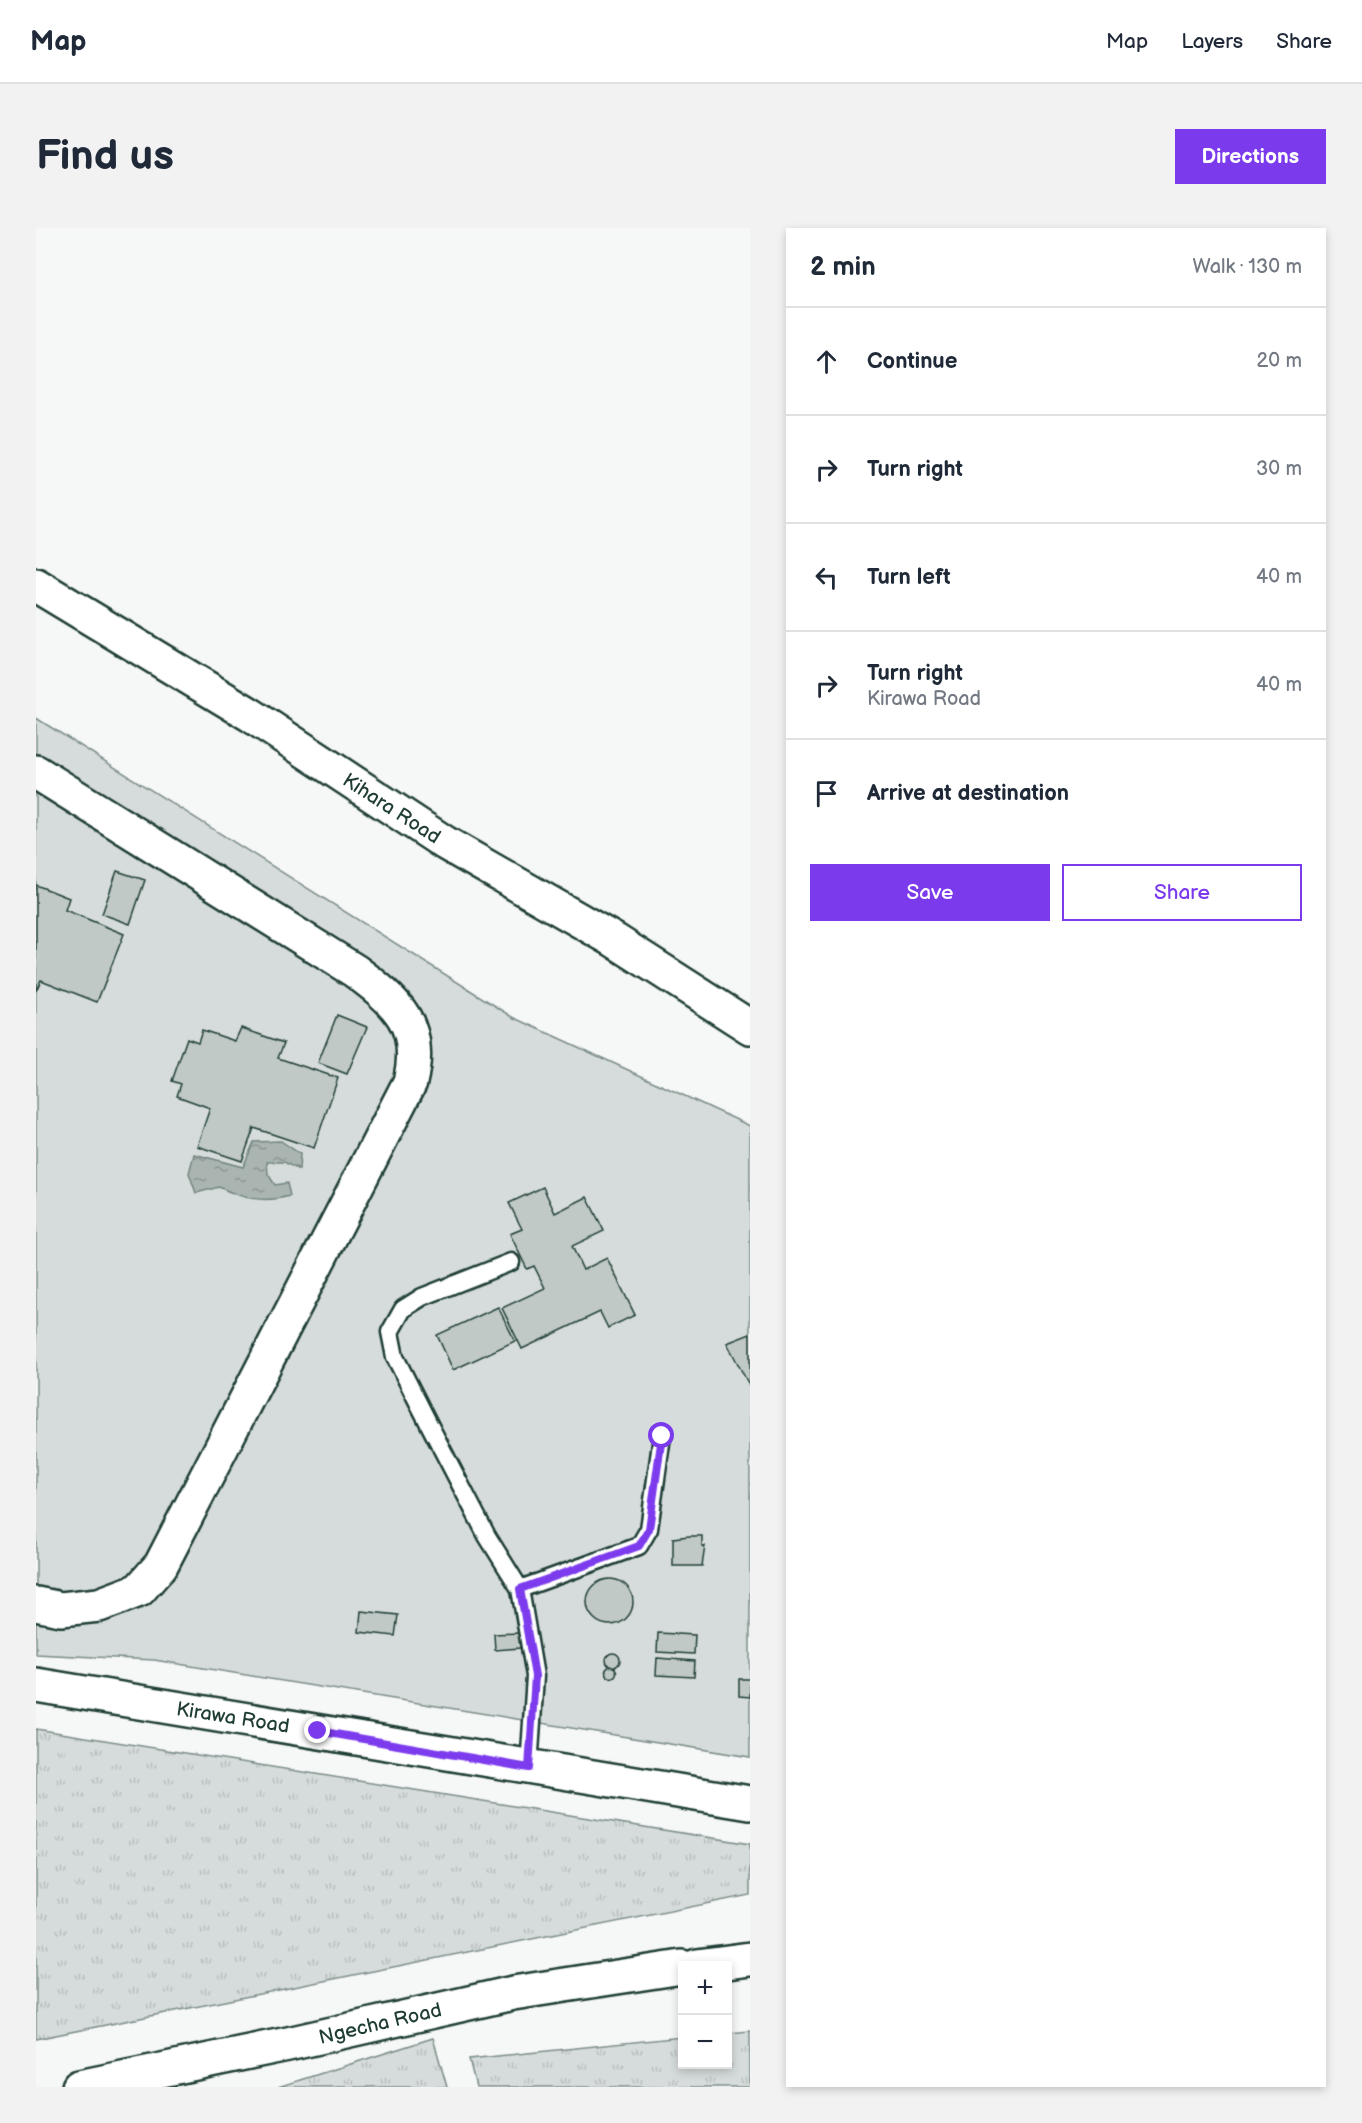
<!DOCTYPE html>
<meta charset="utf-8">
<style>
body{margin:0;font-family:"Balsamiq Sans",sans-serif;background:#f2f2f3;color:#1f2937}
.controls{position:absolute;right:18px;bottom:18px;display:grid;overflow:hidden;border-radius:0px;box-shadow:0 3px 9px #0003}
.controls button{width:54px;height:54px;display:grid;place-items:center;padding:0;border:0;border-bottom:2px solid #e0e1e3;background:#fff;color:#1f2937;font:30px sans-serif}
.stop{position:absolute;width:18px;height:18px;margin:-14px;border:4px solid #7c3aed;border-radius:50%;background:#fff}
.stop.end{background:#7c3aed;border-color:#fff;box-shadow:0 2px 6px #0008}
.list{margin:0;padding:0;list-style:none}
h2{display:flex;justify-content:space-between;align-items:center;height:78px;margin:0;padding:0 24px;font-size:26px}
h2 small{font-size:20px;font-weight:400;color:#747a83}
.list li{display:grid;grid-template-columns:39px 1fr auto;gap:18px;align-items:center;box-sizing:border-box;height:108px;padding:0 24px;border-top:2px solid #e0e1e3}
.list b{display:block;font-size:22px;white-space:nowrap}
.list p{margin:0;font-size:20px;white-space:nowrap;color:#747a83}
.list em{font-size:20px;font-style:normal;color:#747a83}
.actions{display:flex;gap:12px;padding:18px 24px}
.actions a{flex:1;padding:14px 0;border:2px solid #7c3aed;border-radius:0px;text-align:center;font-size:21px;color:#7c3aed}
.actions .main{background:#7c3aed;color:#fff}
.icon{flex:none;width:33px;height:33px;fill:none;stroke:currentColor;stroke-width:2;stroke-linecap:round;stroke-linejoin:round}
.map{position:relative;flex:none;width:714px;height:1859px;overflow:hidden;border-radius:0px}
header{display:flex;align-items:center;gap:36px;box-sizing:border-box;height:84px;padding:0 30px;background:#fff;border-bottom:2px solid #e0e1e3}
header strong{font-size:28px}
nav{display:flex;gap:33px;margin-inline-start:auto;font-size:21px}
.intro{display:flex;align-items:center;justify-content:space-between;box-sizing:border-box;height:144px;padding:0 36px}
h1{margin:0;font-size:42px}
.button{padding:15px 27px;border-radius:0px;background:#7c3aed;color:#fff;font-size:21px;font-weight:700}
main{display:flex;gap:36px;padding:0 36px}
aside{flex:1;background:#fff;border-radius:0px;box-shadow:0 3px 9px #0003}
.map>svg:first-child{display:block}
.grass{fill:url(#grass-tufts);stroke:#7a8c88;stroke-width:1.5}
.garden{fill:#d6dcdb;stroke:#7a8c88;stroke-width:1.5}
.water{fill:url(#water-ripples);stroke:#72857f;stroke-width:1.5}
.building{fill:#c0c9c6;stroke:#1f3d34;stroke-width:1.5}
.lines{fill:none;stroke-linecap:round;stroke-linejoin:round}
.service-casing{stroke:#1f3d34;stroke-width:21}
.minor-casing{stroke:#1f3d34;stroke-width:38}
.secondary-casing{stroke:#1f3d34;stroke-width:38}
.primary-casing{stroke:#1f3d34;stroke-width:38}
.service{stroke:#fff;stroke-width:16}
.minor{stroke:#fff;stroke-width:33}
.secondary{stroke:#fff;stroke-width:33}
.primary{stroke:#fff;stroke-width:33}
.route{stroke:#7c3aed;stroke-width:8}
.labels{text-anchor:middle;stroke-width:6;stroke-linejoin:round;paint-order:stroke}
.street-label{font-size:20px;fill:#1f3d34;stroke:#fff}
</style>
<header>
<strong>Map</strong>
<nav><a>Map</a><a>Layers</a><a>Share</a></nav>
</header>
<div class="intro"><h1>Find us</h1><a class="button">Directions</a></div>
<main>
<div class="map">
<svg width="714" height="1859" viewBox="0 0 714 1859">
<defs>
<pattern id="grass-tufts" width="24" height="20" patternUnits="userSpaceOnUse" patternTransform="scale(1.5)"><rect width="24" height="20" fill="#d6dcdb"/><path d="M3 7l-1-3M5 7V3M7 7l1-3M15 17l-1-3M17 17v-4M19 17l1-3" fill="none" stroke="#b7bebd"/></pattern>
<pattern id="water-ripples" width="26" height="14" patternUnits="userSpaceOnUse" patternTransform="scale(1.5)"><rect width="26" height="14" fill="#aab5b1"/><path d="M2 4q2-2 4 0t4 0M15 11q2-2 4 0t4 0" fill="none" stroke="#8a9491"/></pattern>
</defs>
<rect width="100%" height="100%" fill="#f6f7f7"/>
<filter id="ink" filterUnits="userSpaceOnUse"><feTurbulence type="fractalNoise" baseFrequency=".0167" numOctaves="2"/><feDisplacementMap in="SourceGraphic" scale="12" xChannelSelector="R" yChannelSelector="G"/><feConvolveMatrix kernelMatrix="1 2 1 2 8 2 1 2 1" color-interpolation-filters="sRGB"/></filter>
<g filter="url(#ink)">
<g class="grass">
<path d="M 0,1501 L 714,1616 L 714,1667 L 0,1811 Z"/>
<path d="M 714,1803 L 714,1859 L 440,1859 L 433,1831 L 646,1809 L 646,1836 L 692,1836 L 692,1805 Z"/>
<path d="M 397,1810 L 411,1859 L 242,1859 Z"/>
</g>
<path class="garden" d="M 0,490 L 477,789 L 714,898 L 714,1529 L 118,1432 L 0,1426 Z"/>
<path class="water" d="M 245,913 L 264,926 L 263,942 L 248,934 L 231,934 L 232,946 L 239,957 L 251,955 L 254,968 C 228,975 207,971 183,959 L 160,965 L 153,945 L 158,926 L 207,939 L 218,914 Z"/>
<g class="building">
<path d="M 81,643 L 109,652 L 94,696 L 66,686 Z"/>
<path d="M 0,657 L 33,670 L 29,682 L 88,706 L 61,774 L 5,752 L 0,763 Z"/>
<path d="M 301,787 L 331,799 L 311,846 L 282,835 Z"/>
<path d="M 205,800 L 248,815 L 242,830 L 302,850 L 278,920 L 218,900 L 206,933 L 161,918 L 174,880 L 141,868 L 145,856 L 136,853 L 151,810 L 162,814 L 166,802 L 199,813 Z"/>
<path d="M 507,959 L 519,985 L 551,969 L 568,1003 L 536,1018 L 547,1042 L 571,1030 L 599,1087 L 572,1100 L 564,1084 L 486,1121 L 466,1080 L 509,1060 L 498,1038 L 491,1041 L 474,1006 L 486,1001 L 473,975 Z"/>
<path d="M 462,1079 L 479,1113 L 417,1142 L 401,1107 Z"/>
<path d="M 714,1106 L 714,1159 L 691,1115 Z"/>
<path d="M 653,1308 L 666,1308 L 666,1318 L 669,1318 L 666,1338 L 637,1338 L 637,1310 Z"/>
<circle cx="574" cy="1374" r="23"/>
<path d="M 325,1383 L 362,1387 L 359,1408 L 323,1404 Z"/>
<path d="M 483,1405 L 484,1420 L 459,1422 L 458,1406 Z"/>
<path d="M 622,1405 L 659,1407 L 658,1426 L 621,1424 Z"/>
<circle cx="577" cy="1432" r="7"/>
<path d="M 621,1430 L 659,1433 L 658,1449 L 620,1447 Z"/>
<circle cx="575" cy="1444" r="5.5"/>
<path d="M 703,1451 L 714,1451 L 714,1469 L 703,1468 Z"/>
</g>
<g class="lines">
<defs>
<g id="service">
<path d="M 475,1034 L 386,1069 L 367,1081 L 354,1104 L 359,1129 L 395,1200 L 451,1308 L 484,1361 L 499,1448 L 493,1540"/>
<path d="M 484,1361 L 603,1318 L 613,1301 L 626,1208"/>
</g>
<g id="minor">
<path d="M 0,357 L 215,487 L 409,615 L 578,712 L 714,799"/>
<path d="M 0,544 L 319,743 C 361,774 388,797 374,854 L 125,1337 L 103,1362 L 63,1377 L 25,1381 L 0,1376"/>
</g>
<g id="secondary">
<path d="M 661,1738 L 714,1731"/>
<path d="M 43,1859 L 252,1816 L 477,1765 L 646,1739"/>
</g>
<path id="primary" d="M 0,1457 L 714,1575"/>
</defs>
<use href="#service" class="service-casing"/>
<use href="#minor" class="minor-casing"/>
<use href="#secondary" class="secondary-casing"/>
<use href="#primary" class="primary-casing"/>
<use href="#service" class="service"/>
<use href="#minor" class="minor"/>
<use href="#secondary" class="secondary"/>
<use href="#primary" class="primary"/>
</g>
</g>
<g class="lines" filter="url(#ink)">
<path class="route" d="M 282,1503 L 493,1540 L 499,1448 L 484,1361 L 603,1318 L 613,1301 L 626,1208"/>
</g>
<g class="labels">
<g class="street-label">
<text transform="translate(356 580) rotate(33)" y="7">Kihara Road</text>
<text transform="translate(197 1489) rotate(9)" y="7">Kirawa Road</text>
<text transform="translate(344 1795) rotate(-13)" y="7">Ngecha Road</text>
</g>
</g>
</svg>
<div class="controls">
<button>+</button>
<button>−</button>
</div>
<div class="stop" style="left:626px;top:1208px"></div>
<div class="stop end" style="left:282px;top:1503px"></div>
</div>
<aside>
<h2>2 min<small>Walk · 130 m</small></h2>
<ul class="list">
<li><svg class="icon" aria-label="ahead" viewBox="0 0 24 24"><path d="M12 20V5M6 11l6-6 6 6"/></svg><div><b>Continue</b></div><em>20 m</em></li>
<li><svg class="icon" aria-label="right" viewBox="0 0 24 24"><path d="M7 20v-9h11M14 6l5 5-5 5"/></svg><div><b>Turn right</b></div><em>30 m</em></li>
<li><svg class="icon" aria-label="left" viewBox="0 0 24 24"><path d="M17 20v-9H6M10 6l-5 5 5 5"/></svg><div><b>Turn left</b></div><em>40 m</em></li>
<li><svg class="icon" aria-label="right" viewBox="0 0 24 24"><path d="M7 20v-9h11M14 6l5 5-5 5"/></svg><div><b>Turn right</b><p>Kirawa Road</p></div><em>40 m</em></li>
<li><svg class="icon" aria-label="arrive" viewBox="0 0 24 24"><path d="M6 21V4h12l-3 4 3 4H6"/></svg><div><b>Arrive at destination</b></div></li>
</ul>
<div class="actions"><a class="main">Save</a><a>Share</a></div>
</aside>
</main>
